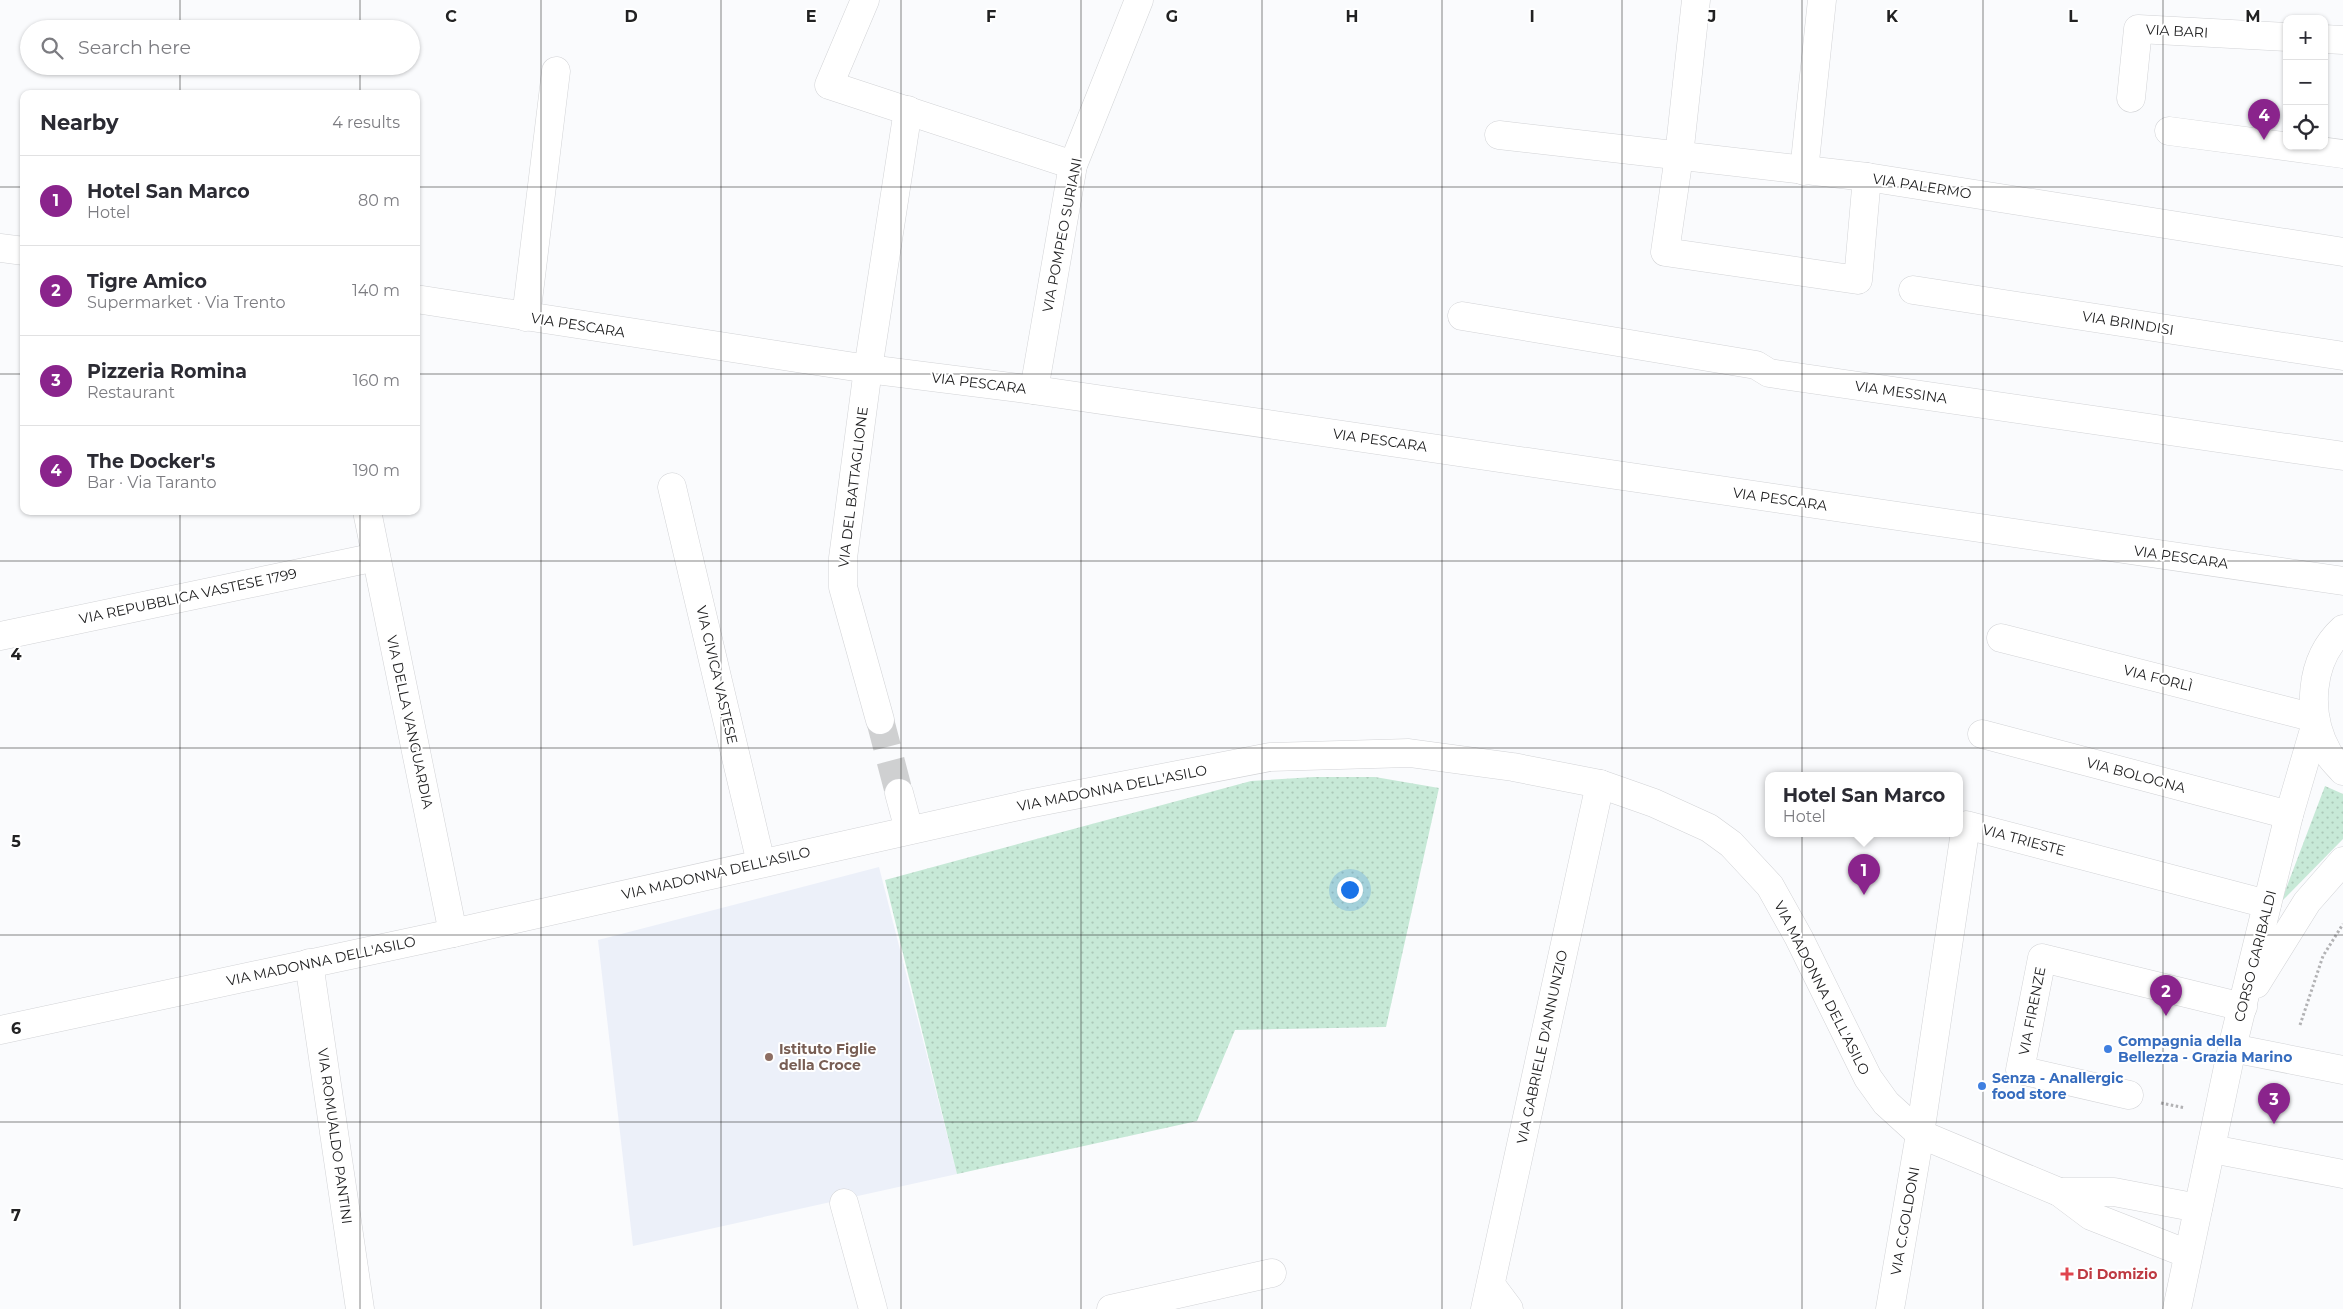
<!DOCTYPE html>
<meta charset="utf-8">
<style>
body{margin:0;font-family:Montserrat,sans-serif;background:#f2f2f3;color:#2b2b33}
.controls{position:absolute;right:15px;top:15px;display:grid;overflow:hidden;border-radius:10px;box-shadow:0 1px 4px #0004}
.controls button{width:45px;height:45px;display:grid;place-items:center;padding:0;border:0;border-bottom:1px solid #e1e1e2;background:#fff;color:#2b2b33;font:25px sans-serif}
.you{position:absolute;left:1349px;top:889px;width:18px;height:18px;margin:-12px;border:4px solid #fff;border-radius:50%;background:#1a73e8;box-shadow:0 0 0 8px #1a73e833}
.badge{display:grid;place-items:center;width:32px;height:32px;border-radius:50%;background:#8a248c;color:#fff;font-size:16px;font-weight:700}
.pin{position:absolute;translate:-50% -41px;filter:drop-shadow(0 1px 2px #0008)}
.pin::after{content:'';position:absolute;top:26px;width:18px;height:15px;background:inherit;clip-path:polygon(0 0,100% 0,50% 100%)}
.popup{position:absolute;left:1765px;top:772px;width:198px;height:65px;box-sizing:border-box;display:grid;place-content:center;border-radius:10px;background:#fff;filter:drop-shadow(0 1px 4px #0005);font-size:16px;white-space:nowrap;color:#7c7c81}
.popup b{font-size:19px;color:#2b2b33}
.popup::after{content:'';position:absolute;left:50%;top:100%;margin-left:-10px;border:10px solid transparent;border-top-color:#fff}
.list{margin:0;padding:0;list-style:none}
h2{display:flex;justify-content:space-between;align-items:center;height:65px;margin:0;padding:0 20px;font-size:21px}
h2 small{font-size:16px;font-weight:400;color:#7c7c81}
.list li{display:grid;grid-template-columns:32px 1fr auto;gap:15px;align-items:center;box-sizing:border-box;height:90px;padding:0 20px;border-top:1px solid #e1e1e2}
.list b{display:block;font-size:19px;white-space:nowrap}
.list p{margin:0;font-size:16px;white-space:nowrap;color:#7c7c81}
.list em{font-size:16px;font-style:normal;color:#7c7c81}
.icon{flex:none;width:28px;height:28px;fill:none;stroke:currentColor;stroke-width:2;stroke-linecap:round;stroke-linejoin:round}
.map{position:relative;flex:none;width:2343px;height:1309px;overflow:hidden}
.search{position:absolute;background:#fff;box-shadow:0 1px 4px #0004;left:20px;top:20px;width:400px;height:55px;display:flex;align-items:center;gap:12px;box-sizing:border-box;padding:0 18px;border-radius:28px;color:#7c7c81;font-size:19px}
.panel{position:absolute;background:#fff;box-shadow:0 1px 4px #0004;left:20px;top:90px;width:400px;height:425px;border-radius:10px}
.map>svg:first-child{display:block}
.built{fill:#ecf0f9}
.grass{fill:url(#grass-dots)}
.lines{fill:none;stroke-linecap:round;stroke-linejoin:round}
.minor-tunnel{stroke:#cfd0d1;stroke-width:28;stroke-dasharray:28 14;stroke-linecap:butt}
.minor-casing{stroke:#d2d3d6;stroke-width:29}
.major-casing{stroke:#d2d3d6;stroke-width:29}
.path{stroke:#b2b2b4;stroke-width:3;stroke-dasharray:2.5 2.5;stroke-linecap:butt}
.minor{stroke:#fff;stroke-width:28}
.major{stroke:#fff;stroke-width:28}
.grid{fill:none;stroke:#222223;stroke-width:1;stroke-opacity:0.55}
.shop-dot{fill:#3f7fe0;stroke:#fff;stroke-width:2}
.education-dot{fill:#8d6e63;stroke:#fff;stroke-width:2}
.health-dot{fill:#e0444e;stroke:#fff;stroke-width:2}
.labels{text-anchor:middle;stroke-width:4;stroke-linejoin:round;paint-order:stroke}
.street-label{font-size:14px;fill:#222223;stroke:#fff}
.shop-label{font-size:14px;font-weight:bold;fill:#366cbe;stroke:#fff;text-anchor:start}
.education-label{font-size:14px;font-weight:bold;fill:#785e54;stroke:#fff;text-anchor:start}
.health-label{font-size:14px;font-weight:bold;fill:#be3a42;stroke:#fff;text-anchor:start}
.grid-label{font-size:16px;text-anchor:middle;font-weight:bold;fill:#222223;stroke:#fff;stroke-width:4;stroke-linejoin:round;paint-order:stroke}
</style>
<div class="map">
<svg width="2343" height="1309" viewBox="0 0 2343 1309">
<defs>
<pattern id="grass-dots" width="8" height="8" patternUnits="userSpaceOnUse" patternTransform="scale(1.25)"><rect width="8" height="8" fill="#c7e9d7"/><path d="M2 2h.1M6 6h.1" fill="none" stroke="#abc8b8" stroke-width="1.8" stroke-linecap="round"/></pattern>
</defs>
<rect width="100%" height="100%" fill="#fafbfd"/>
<path class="built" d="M 879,867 L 957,1174 L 633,1246 L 598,940 Z"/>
<g class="grass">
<path d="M 1314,777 L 1375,777 L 1439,788 L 1386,1027 L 1235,1030 L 1197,1121 L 957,1174 L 885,880 L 1251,781 Z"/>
<path d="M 2325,786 L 2343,794 L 2343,839 L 2281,902 Z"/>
</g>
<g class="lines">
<path class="minor-tunnel" d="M 880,720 L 899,793"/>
<defs>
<g id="minor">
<path d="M 865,0 L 829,85 L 1073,165"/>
<path d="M 1696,0 L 1679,156 L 1665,252 L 1858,280 L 1867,177"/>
<path d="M 2324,39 L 2343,40"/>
<path d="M 2131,98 L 2138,29 L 2287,37"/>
<path d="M 2169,131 L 2343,154"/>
<path d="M 1499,135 L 1867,177 L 2343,252"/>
<path d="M 1804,171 L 1822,0"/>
<path d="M 0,248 L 24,251"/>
<path d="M 1913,290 L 2343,356"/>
<path d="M 416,299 L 868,369 L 1034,390 L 2343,581"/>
<path d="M 1462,316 L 1756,365 L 1769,373 L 2343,456"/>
<path d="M 526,317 L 556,71"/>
<path d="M 1034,390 L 1073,165 L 1139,0"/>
<path d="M 672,487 L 761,863"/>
<path d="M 367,511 L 453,933"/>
<path d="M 0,636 L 376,557"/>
<path d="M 2001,638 L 2315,718"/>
<path d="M 880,720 L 843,587 L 843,558 L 868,369 L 908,110"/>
<path d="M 1982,734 L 2289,815"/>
<path d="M 899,793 L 909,830"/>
<path d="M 309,963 L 360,1309"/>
<path d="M 2256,984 L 2307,902 L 2343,861"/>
<path d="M 0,1030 L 453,933 L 1028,804 L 1270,757 L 1409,753 L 1513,767 L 1600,784 L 1654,803 L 1709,828 L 1731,844 L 1770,886 L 1799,938 L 1868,1078 L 1886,1103 L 1920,1134 L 2059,1192 L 2091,1216 L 2188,1254"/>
<path d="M 2232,1048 L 2343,1070"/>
<path d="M 2129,1095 L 2020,1070 L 2042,958 L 2243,1007"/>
<path d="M 2212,1149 L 2343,1174"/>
<path d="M 2059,1192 L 2114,1192 L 2198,1208"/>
<path d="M 844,1203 L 873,1309"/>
<path d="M 1491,1285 L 1509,1309"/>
<path d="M 1111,1309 L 1272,1273"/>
<path d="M 1485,1309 L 1600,784"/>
<path d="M 1890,1309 L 1920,1134 L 1966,825 L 2267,904"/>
<path d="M 2177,1309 L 2232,1048 L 2289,815 L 2316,723"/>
</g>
<path id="major" d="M 2343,629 C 2309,660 2306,714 2328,753 C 2332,760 2338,765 2343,771"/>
</defs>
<use href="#minor" class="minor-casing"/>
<use href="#major" class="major-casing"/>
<g class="path">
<path d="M 2300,1025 L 2323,956 L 2343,924"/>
<path d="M 2161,1103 L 2185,1108"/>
</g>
<use href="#minor" class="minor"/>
<use href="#major" class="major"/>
</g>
<path class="grid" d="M 180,0 L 180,29M 360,0 L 360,29M 541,0 L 541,1309M 721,0 L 721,1309M 901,0 L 901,1309M 1081,0 L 1081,1309M 1262,0 L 1262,1309M 1442,0 L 1442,1309M 1622,0 L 1622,1309M 1802,0 L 1802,1309M 1983,0 L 1983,1309M 2163,0 L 2163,1309M 180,66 L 180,94M 360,66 L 360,94M 0,187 L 24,187M 416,187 L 2343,187M 0,374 L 24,374M 416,374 L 2343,374M 180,511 L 180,1309M 360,511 L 360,1309M 0,561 L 2343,561M 0,748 L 2343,748M 0,935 L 2343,935M 0,1122 L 2343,1122"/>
<g class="shop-dot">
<circle cx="2108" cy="1049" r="5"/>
<circle cx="1982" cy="1086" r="5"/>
</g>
<circle class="education-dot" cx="769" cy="1057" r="5"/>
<path class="health-dot" d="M2064.5 1266.5h5v5h5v5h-5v5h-5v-5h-5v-5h5z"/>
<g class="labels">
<g class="street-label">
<text transform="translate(2177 31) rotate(3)" y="5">VIA BARI</text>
<text transform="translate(1922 186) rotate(9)" y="5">VIA PALERMO</text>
<text transform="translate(1062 235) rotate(-79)" y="5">VIA POMPEO SURIANI</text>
<text transform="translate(2128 323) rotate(9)" y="5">VIA BRINDISI</text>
<text transform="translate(578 325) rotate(9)" y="5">VIA PESCARA</text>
<text transform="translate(979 383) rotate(7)" y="5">VIA PESCARA</text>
<text transform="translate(1901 392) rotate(8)" y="5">VIA MESSINA</text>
<text transform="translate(1380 440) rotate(8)" y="5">VIA PESCARA</text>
<text transform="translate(853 487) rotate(-83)" y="5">VIA DEL BATTAGLIONE</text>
<text transform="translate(1780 499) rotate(8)" y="5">VIA PESCARA</text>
<text transform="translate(2181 557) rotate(8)" y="5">VIA PESCARA</text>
<text transform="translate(188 596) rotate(-12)" y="5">VIA REPUBBLICA VASTESE 1799</text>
<text transform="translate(717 675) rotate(77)" y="5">VIA CIVICA VASTESE</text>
<text transform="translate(2158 678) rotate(14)" y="5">VIA FORLÌ</text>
<text transform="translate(410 722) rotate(78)" y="5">VIA DELLA VANGUARDIA</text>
<text transform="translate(2136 775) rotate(15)" y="5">VIA BOLOGNA</text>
<text transform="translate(1112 788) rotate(-11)" y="5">VIA MADONNA DELL'ASILO</text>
<text transform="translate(2024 840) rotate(15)" y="5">VIA TRIESTE</text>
<text transform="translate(716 873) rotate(-13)" y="5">VIA MADONNA DELL'ASILO</text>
<text transform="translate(2255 956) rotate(-76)" y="5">CORSO GARIBALDI</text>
<text transform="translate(321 961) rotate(-12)" y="5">VIA MADONNA DELL'ASILO</text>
<text transform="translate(1822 988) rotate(63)" y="5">VIA MADONNA DELL'ASILO</text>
<text transform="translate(2032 1011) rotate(-79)" y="5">VIA FIRENZE</text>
<text transform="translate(1542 1047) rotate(-78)" y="5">VIA GABRIELE D'ANNUNZIO</text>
<text transform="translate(335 1136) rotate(82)" y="5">VIA ROMUALDO PANTINI</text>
<text transform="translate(1905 1221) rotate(-80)" y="5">VIA C.GOLDONI</text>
</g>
<g class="shop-label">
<text x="2118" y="1046">Compagnia della<tspan x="2118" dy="16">Bellezza - Grazia Marino</tspan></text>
<text x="1992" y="1083">Senza - Anallergic<tspan x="1992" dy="16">food store</tspan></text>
</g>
<g class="education-label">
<text x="779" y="1054">Istituto Figlie<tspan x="779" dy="16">della Croce</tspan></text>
</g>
<g class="health-label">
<text x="2077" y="1279">Di Domizio</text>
</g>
</g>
<g class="grid-label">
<text x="451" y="22">C</text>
<text x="631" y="22">D</text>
<text x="811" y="22">E</text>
<text x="991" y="22">F</text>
<text x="1172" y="22">G</text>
<text x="1352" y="22">H</text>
<text x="1532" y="22">I</text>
<text x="1712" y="22">J</text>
<text x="1892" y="22">K</text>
<text x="2073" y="22">L</text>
<text x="2253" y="22">M</text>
<text x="16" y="660">4</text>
<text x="16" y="847">5</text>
<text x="16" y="1034">6</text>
<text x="16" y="1221">7</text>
</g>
</svg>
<div class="controls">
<button>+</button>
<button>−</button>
<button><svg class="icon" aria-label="locate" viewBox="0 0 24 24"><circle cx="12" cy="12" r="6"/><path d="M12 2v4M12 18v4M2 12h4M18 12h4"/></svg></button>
</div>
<div class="you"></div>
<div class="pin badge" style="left:1864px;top:895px">1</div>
<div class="popup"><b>Hotel San Marco</b>Hotel</div>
<div class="pin badge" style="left:2166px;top:1016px">2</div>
<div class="pin badge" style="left:2274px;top:1124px">3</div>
<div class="pin badge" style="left:2264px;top:140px">4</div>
<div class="search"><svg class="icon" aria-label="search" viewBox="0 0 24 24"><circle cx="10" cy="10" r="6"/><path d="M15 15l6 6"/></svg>Search here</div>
<section class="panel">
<h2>Nearby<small>4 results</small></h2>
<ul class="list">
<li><span class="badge">1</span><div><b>Hotel San Marco</b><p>Hotel</p></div><em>80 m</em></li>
<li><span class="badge">2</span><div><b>Tigre Amico</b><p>Supermarket · Via Trento</p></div><em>140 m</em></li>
<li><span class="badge">3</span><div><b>Pizzeria Romina</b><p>Restaurant</p></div><em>160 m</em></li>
<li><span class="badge">4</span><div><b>The Docker's</b><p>Bar · Via Taranto</p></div><em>190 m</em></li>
</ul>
</section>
</div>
